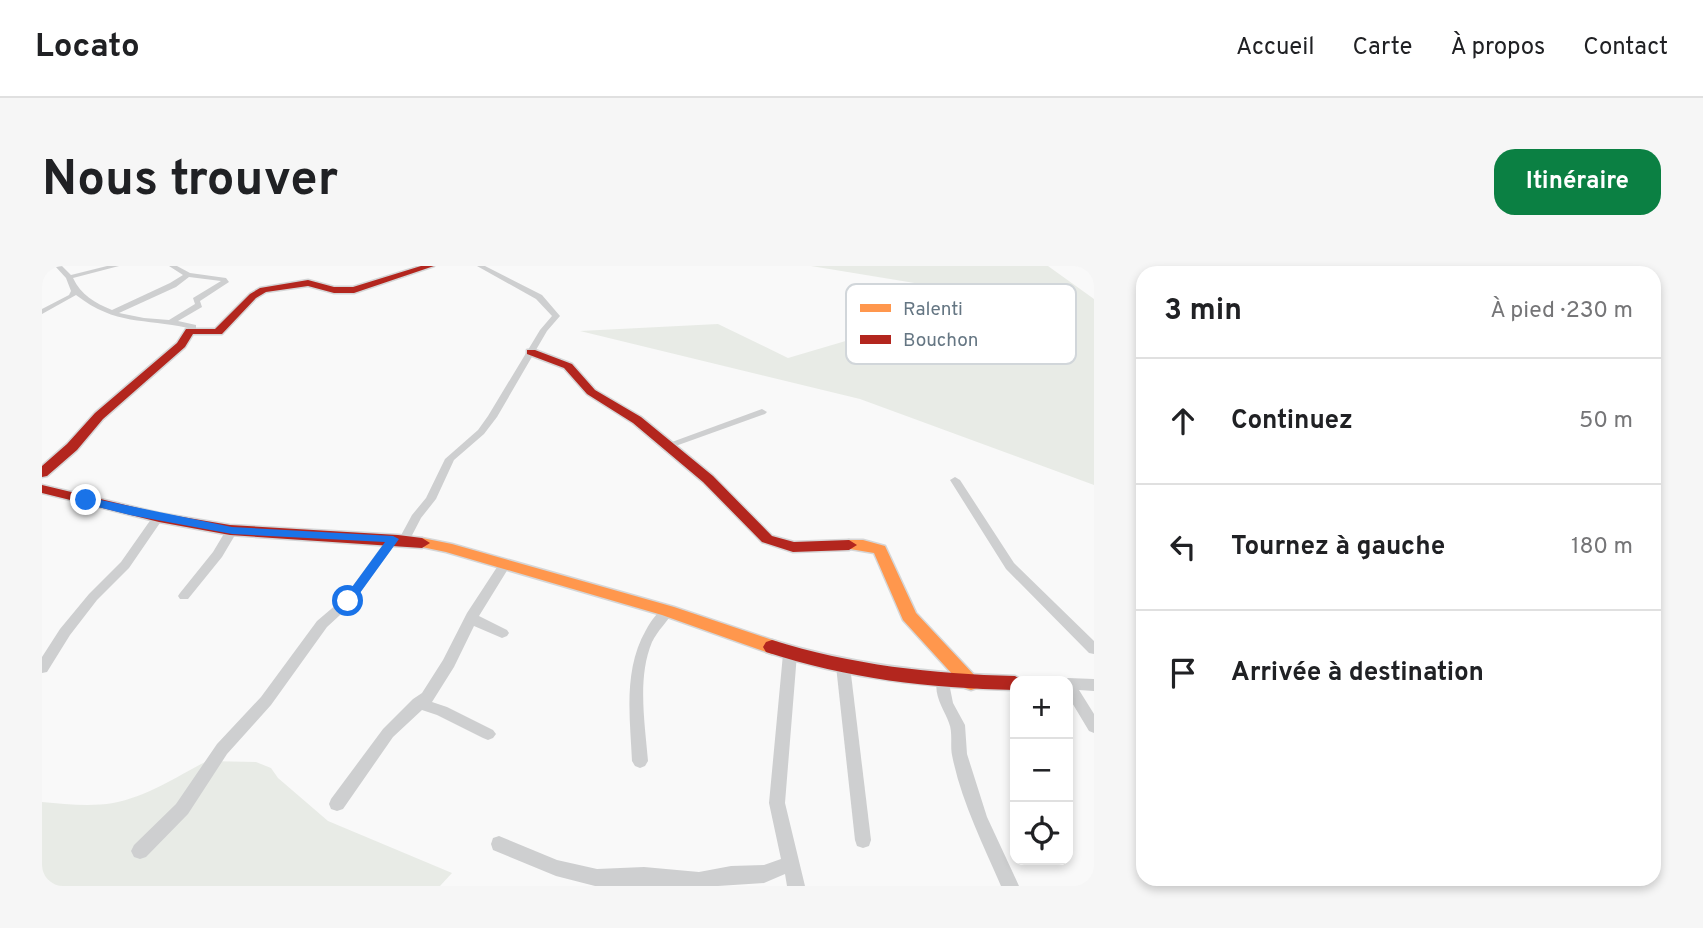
<!DOCTYPE html>
<html lang="fr">
<meta charset="utf-8">
<style>
body{margin:0;font-family:Overpass,sans-serif;background:#f6f6f6;color:#202124}
.controls{position:absolute;right:21px;bottom:21px;display:grid;overflow:hidden;border-radius:14px;box-shadow:0 4px 10px #0003}
.controls button{width:63px;height:63px;display:grid;place-items:center;padding:0;border:0;border-bottom:2px solid #e0e0e0;background:#fff;color:#202124;font:35px sans-serif}
.stop{position:absolute;width:21px;height:21px;margin:-16px;border:5px solid #1a73e8;border-radius:50%;background:#fff}
.stop.end{background:#1a73e8;border-color:#fff;box-shadow:0 2px 7px #0008}
.list{margin:0;padding:0;list-style:none}
h2{display:flex;justify-content:space-between;align-items:center;height:91px;margin:0;padding:0 28px;font-size:30px}
h2 small{font-size:23px;font-weight:400;color:#757577}
.list li{display:grid;grid-template-columns:46px 1fr auto;gap:21px;align-items:center;box-sizing:border-box;height:126px;padding:0 28px;border-top:2px solid #e0e0e0}
.list b{display:block;font-size:26px;white-space:nowrap}
.list em{font-size:23px;font-style:normal;color:#757577}
.icon{flex:none;width:38px;height:38px;fill:none;stroke:currentColor;stroke-width:2;stroke-linecap:round;stroke-linejoin:round}
.map{position:relative;flex:none;width:1052px;height:620px;overflow:hidden;border-radius:21px}
header{display:flex;align-items:center;gap:42px;box-sizing:border-box;height:98px;padding:0 35px;background:#fff;border-bottom:2px solid #e0e0e0}
header strong{font-size:33px}
nav{display:flex;gap:38px;margin-inline-start:auto;font-size:24px}
.intro{display:flex;align-items:center;justify-content:space-between;box-sizing:border-box;height:168px;padding:0 42px}
h1{margin:0;font-size:49px}
.button{padding:18px 32px;border-radius:21px;background:#0b8043;color:#fff;font-size:24px;font-weight:700}
main{display:flex;gap:42px;padding:0 42px}
aside{flex:1;background:#fff;border-radius:21px;box-shadow:0 4px 10px #0003}
.map>svg:first-child{display:block}
.green{fill:#e8ebe6}
.lines{fill:none;stroke-linecap:round;stroke-linejoin:round}
.slow-casing{stroke:#d5d6d7;stroke-width:3}
.jam-casing{stroke:#d5d6d7;stroke-width:3}
.street{fill:#cecfd0;fill-rule:evenodd}
.slow{fill:#ff974d;fill-rule:evenodd}
.jam{fill:#b3261e;fill-rule:evenodd}
.route{fill:#1a73e8}
.key{fill:#fff;stroke:#d1d6da;stroke-width:2}
.key-label{font-size:19px;fill:#657683}
</style>
<header>
<strong>Locato</strong>
<nav><a>Accueil</a><a>Carte</a><a>À propos</a><a>Contact</a></nav>
</header>
<div class="intro"><h1>Nous trouver</h1><a class="button">Itinéraire</a></div>
<main>
<div class="map">
<svg width="1052" height="620" viewBox="0 0 1052 620">
<rect width="100%" height="100%" fill="#f9f9f9"/>
<g class="green">
<path d="M 769,0 L 1006,0 L 1052,33 L 1052,219 L 818,133 L 538,65 L 676,58 L 746,92 L 851,61 L 914,79 L 956,63 L 909,23 Z"/>
<path d="M 165,495 L 214,496 L 229,502 L 236,512 L 286,555 L 410,607 L 398,620 L 0,620 L 0,536 C 23,538 48,541 71,537 C 104,531 136,510 165,495 Z"/>
</g>
<g class="lines">
<defs>
<g id="slow">
<path d="M 380,272 L 410,278 L 632,341 L 736,376 L 739,381 L 736,386 L 730,388 L 620,349 L 404,286 L 375,280 L 372,277 Z"/>
<path d="M 807,274 L 821,274 L 843,280 L 874,347 L 935,412 L 938,417 L 935,422 L 929,424 L 923,422 L 861,354 L 832,287 L 802,282 L 799,279 L 802,276 Z"/>
</g>
<g id="jam">
<path d="M 379,0 L 392,0 L 312,27 L 292,27 L 266,20 L 224,26 L 214,32 L 180,68 L 151,68 L 143,81 L 61,153 L 35,184 L 5,210 L 0,211 L 0,200 L 25,178 L 53,147 L 135,77 L 144,63 L 173,63 L 208,28 L 218,22 L 266,14 L 292,21 L 311,21 Z"/>
<path d="M 485,84 L 493,84 L 530,98 L 553,124 L 599,151 L 671,210 L 730,270 L 752,276 L 807,274 L 815,279 L 807,284 L 751,286 L 720,276 L 661,216 L 591,157 L 545,128 L 522,102 L 485,88 Z"/>
<path d="M 0,219 L 117,247 L 188,259 L 356,269 L 380,272 L 388,277 L 380,282 L 188,269 L 117,256 L 0,227 Z"/>
<path d="M 730,374 C 810,399 890,408 973,410 L 981,415 L 973,415 L 973,424 C 887,422 806,413 724,386 L 721,381 L 724,376 Z"/>
</g>
</defs>
<use href="#slow" class="slow-casing"/>
<use href="#jam" class="jam-casing"/>
<g class="street">
<path d="M 13,0 L 20,0 L 29,9 L 65,0 L 77,0 L 31,12 C 39,29 53,37 70,44 L 128,17 L 141,9 L 127,0 L 135,0 L 148,7 L 184,12 L 187,16 L 158,35 L 160,41 L 136,55 L 154,59 L 154,63 L 148,67 L 144,65 L 146,62 C 102,52 74,60 34,29 L 0,48 L 0,43 L 27,29 L 29,25 L 24,12 ZM 147,11 L 179,15 L 151,32 L 153,38 L 127,54 L 102,52 L 77,47 L 134,21 Z"/>
<path d="M 435,0 L 443,0 L 500,29 L 518,50 L 505,65 L 455,151 L 442,168 L 412,194 L 394,233 L 379,252 L 366,277 L 358,277 L 356,274 L 310,338 L 285,361 L 229,439 L 185,488 L 146,548 L 104,591 L 98,593 L 92,591 L 89,585 L 92,579 L 134,538 L 175,478 L 219,431 L 275,355 L 302,332 L 347,270 L 351,269 L 357,273 L 370,249 L 384,232 L 403,193 L 436,164 L 446,150 L 498,64 L 510,50 L 494,33 Z"/>
<path d="M 720,143 L 725,146 L 723,148 L 628,182 L 624,183 L 619,180 Z"/>
<path d="M 913,211 L 918,214 L 972,297 L 1052,375 L 1052,388 L 1047,387 L 964,303 L 908,214 Z"/>
<path d="M 116,247 L 122,251 L 87,302 L 55,334 L 28,369 L 5,406 L 0,407 L 0,391 L 18,363 L 47,328 L 79,296 L 112,249 Z"/>
<path d="M 190,260 L 196,264 L 180,291 L 146,333 L 138,333 L 136,330 L 138,327 L 171,286 L 186,261 Z"/>
<path d="M 463,294 L 469,298 L 437,350 L 465,364 L 467,367 L 465,370 L 460,372 L 432,360 L 412,401 L 390,436 L 405,441 L 451,464 L 454,468 L 451,472 L 446,474 L 441,472 L 395,449 L 380,444 L 351,471 L 301,543 L 295,545 L 289,543 L 287,538 L 289,533 L 341,463 L 371,433 L 380,427 L 401,394 L 425,347 L 459,295 Z"/>
<path d="M 626,340 L 631,342 L 632,345 C 625,356 616,364 610,376 C 595,412 603,457 606,495 L 603,500 L 598,502 L 593,500 L 590,495 C 588,451 581,404 604,364 C 609,355 616,344 626,340 Z"/>
<path d="M 748,383 L 753,384 L 755,388 L 743,537 L 763,620 L 745,620 L 743,608 L 722,617 L 676,620 L 553,620 L 514,610 L 451,584 L 449,578 L 451,572 L 457,570 L 515,594 L 555,603 L 602,601 L 657,606 L 689,600 L 722,599 L 739,593 L 727,537 L 741,388 L 743,384 Z"/>
<path d="M 801,395 L 806,396 L 808,400 L 829,574 L 827,580 L 821,582 L 815,580 L 813,574 L 794,400 L 796,396 Z"/>
<path d="M 901,410 L 906,412 L 911,437 L 923,459 L 925,488 L 945,551 L 977,620 L 959,620 C 941,578 919,535 910,489 C 908,479 911,467 907,457 C 902,443 890,428 896,412 Z"/>
<path d="M 1026,412 L 1052,413 L 1052,425 L 1037,424 L 1052,448 L 1052,467 L 1047,465 L 1026,430 L 1026,415 L 1020,415 Z"/>
</g>
<use href="#slow" class="slow"/>
<use href="#jam" class="jam"/>
</g>
<path class="route" d="M 44,231 L 190,261 L 351,270 L 357,273 L 310,338 L 306,339 L 300,335 L 302,332 L 343,276 L 190,268 L 88,249 L 40,237 L 39,234 Z"/>
<rect x="804" y="18" width="230" height="80" rx="10" class="key"/>
<rect x="818" y="38" width="31" height="8" fill="#ff974d"/>
<rect x="818" y="69" width="31" height="9" fill="#b3261e"/>
<g class="key-label">
<text x="861" y="49">Ralenti</text>
<text x="861" y="80">Bouchon</text>
</g>
</svg>
<div class="controls">
<button>+</button>
<button>−</button>
<button><svg class="icon" aria-label="locate" viewBox="0 0 24 24"><circle cx="12" cy="12" r="6"/><path d="M12 2v4M12 18v4M2 12h4M18 12h4"/></svg></button>
</div>
<div class="stop" style="left:306px;top:335px"></div>
<div class="stop end" style="left:44px;top:234px"></div>
</div>
<aside>
<h2>3 min<small>À pied · 230 m</small></h2>
<ul class="list">
<li><svg class="icon" aria-label="ahead" viewBox="0 0 24 24"><path d="M12 20V5M6 11l6-6 6 6"/></svg><div><b>Continuez</b></div><em>50 m</em></li>
<li><svg class="icon" aria-label="left" viewBox="0 0 24 24"><path d="M17 20v-9H6M10 6l-5 5 5 5"/></svg><div><b>Tournez à gauche</b></div><em>180 m</em></li>
<li><svg class="icon" aria-label="arrive" viewBox="0 0 24 24"><path d="M6 21V4h12l-3 4 3 4H6"/></svg><div><b>Arrivée à destination</b></div></li>
</ul>
</aside>
</main>
